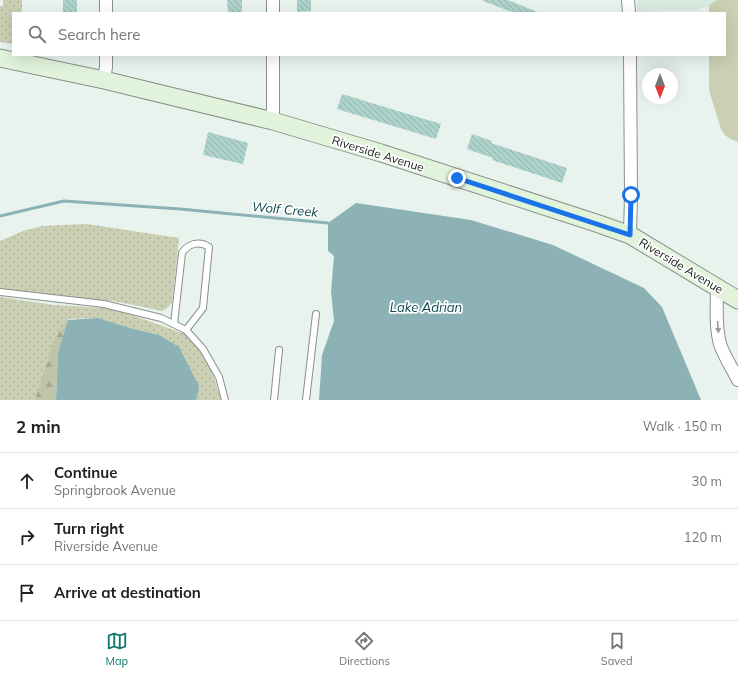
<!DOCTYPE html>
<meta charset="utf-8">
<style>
body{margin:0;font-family:Mulish,sans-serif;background:#f6f6f6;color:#202124}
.compass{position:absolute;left:642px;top:68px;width:36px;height:36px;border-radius:50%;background:#fff;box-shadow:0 4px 16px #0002;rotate:180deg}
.stop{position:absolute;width:12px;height:12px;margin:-9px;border:3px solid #1a73e8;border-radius:50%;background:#fff}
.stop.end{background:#1a73e8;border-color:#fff;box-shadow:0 1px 4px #0008}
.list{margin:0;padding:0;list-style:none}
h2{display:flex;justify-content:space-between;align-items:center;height:52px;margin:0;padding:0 16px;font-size:17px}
h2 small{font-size:13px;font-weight:400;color:#757577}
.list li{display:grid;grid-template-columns:26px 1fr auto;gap:12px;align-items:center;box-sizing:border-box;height:56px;padding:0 16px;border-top:1px solid #e0e0e0}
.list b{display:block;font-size:15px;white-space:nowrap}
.list p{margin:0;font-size:13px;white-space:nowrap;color:#757577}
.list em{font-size:13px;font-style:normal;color:#757577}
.icon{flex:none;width:22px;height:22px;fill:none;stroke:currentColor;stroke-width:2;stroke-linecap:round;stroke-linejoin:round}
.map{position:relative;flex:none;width:738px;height:400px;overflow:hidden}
.search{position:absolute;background:#fff;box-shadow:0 4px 16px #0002;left:12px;right:12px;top:12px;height:44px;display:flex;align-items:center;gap:10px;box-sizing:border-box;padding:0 14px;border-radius:0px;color:#757577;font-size:15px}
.sheet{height:220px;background:#fff}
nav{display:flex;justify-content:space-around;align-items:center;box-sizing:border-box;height:56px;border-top:1px solid #e0e0e0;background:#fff;font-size:11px;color:#757577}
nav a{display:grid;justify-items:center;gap:2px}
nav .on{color:#0f766e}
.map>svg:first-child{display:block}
.built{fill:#d8eadf}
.grass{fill:url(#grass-dots)}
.forest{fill:url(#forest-firs)}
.pitch{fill:#cbd0b4}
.water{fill:#8cb2b6}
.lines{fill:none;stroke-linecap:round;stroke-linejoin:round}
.stream{stroke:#8cb2b6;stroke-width:3}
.building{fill:url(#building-back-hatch)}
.lane-casing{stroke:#88918c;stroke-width:8}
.street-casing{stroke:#88918c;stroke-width:14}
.secondary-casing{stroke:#88918c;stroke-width:19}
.lane{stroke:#fff;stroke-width:6}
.street{stroke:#fff;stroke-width:12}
.secondary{stroke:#e1f3db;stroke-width:17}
.oneway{fill:#979998}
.route{stroke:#1a73e8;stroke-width:5}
.labels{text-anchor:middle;stroke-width:3.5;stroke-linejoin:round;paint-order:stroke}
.street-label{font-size:12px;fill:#181c1a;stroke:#fff}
.water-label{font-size:13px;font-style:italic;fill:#0d474d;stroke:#fff}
</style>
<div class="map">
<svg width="738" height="400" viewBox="0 0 738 400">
<defs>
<pattern id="grass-dots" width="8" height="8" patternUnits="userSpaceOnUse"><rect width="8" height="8" fill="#cbd0b4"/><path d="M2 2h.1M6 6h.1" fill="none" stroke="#aeb29a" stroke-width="1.8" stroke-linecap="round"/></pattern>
<pattern id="forest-firs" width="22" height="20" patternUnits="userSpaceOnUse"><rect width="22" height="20" fill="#bfc5a7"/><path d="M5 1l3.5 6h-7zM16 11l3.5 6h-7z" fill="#a3a98f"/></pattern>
<pattern id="building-back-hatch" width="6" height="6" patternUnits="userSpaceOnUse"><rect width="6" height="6" fill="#add2cb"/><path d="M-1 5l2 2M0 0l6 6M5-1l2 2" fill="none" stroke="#94b4ae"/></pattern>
</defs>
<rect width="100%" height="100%" fill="#e9f3ed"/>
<path class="built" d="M 637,0 L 738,0 L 738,142 L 729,138 L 725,135 L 721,129 L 709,90 L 709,55 L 725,55 L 725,13 L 709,13 L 709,6 L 697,10 L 637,12 Z"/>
<g class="grass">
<path d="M 3,0 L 22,0 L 22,13 L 13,13 L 13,44 L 0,42 L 0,6 L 3,6 Z"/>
<path d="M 87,224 L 179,238 L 172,303 L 166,309 L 162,311 L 114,301 L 76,299 L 38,295 L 0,288 L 0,241 L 23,231 L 42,226 Z"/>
<path d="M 0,297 L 54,305 L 104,308 L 129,314 L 185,334 L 197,345 L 206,356 L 212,371 L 221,400 L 196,400 L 199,390 L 159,335 L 130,328 L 98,318 L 68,319 L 35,400 L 0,400 Z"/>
</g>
<path class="forest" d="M 69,317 L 58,352 L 56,400 L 35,400 L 54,340 Z"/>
<path class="pitch" d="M 717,0 L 738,0 L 738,142 L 729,138 L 725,135 L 721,129 L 709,90 L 709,55 L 725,55 L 725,13 L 709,13 L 709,5 Z"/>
<g class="water">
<path d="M 356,203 L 471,220 L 553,245 L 644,288 L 662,307 L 701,400 L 319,400 L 322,355 L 334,321 L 331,292 L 334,256 L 328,251 L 328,223 Z"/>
<path d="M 98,318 L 130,328 L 159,335 L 179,347 L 198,384 L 199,390 L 196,400 L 56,400 L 58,352 L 68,320 Z"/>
</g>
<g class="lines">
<path class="stream" d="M 0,216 L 64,201 L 180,209 L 328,223 L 331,225"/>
</g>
<g class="building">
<rect x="63" y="0" width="14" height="13"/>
<path d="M 227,0 L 242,0 L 242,13 L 228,13 Z"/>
<path d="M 297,0 L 311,0 L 311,11 L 297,12 Z"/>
<path d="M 483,0 L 508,0 L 540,13 L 515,13 L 483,1 Z"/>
<path d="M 342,94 L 441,124 L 436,139 L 337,109 Z"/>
<path d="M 208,132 L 248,143 L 243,164 L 203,155 Z"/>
<path d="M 472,134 L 492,141 L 491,143 L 567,168 L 562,183 L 492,160 L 493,158 L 467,149 Z"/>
</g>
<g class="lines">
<defs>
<g id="lane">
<path d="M 0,292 L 104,304 L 161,318 L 186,330 L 203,349 L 219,377 L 225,400"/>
<path d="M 174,324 L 182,253 C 188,244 199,240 209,247 L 203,308 L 186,330"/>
<path d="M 274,400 L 279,350"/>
<path d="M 306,400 L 316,314"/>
</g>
<g id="street">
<path d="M 106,0 L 106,13"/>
<path d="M 628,0 L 629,13"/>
<path d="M 273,13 L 273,0"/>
<path d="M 104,80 L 106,67 L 106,55"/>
<path d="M 273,121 L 273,55"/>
<path d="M 630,235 L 631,195 L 630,55"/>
<path d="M 717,288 C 717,306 715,326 720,344 C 724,356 732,368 738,380"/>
</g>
<path id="secondary" d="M 0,58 L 104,80 L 273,121 L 381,153 L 599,224 L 630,235 L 738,300"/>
</defs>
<use href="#lane" class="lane-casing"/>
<use href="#street" class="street-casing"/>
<use href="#secondary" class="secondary-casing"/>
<use href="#lane" class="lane"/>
<use href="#street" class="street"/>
<use href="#secondary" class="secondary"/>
</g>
<defs><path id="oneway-solid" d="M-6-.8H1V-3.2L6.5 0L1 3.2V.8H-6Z"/></defs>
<use class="oneway" href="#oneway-solid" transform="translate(718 327) rotate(85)"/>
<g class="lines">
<path class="route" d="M 457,178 L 630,235 L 631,195"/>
</g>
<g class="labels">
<g class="street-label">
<text transform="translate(378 154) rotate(17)" y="4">Riverside Avenue</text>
<text transform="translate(681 266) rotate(31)" y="4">Riverside Avenue</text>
</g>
<g class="water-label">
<text transform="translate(285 209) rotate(5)" y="5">Wolf Creek</text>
<text x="426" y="312">Lake Adrian</text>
</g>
</g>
</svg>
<svg class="compass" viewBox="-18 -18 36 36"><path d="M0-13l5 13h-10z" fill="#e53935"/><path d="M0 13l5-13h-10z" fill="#757577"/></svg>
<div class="stop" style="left:631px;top:195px"></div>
<div class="stop end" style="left:457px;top:178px"></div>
<div class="search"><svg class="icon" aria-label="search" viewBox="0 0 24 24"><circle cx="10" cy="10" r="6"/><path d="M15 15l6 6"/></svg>Search here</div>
</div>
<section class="sheet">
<h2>2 min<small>Walk · 150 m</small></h2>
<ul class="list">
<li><svg class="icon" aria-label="ahead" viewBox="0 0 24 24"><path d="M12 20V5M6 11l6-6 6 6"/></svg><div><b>Continue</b><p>Springbrook Avenue</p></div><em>30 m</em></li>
<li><svg class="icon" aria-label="right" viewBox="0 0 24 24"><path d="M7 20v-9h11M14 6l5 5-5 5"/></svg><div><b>Turn right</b><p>Riverside Avenue</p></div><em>120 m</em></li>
<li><svg class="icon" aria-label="arrive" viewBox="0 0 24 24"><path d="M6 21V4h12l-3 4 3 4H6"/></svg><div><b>Arrive at destination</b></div></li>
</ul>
</section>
<nav>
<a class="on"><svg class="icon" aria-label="map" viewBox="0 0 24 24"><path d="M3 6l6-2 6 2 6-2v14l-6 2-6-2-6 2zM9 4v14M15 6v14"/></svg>Map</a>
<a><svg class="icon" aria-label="directions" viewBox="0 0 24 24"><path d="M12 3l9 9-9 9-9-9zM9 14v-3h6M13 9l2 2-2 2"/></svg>Directions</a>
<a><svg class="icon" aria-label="saved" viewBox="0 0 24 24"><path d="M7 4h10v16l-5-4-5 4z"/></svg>Saved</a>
</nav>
